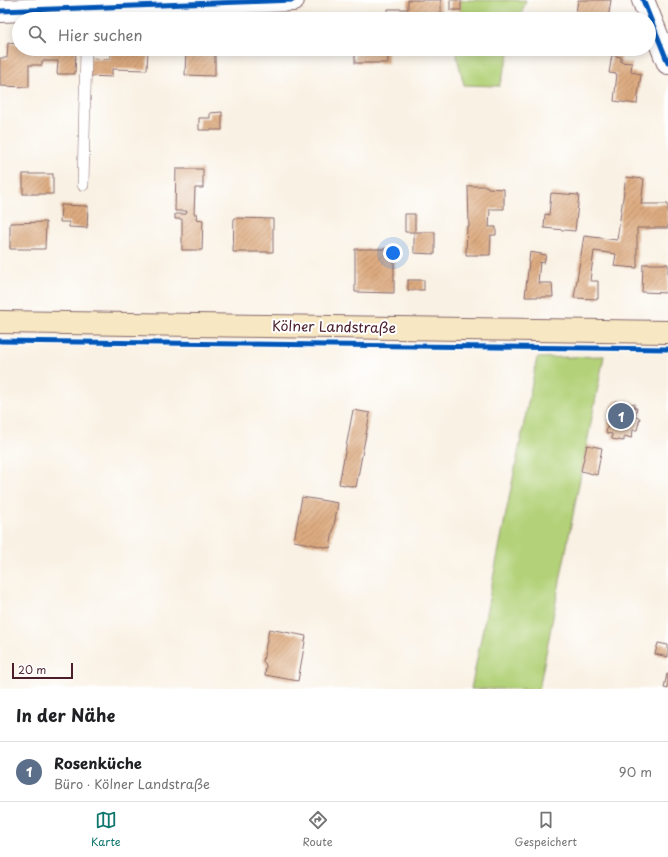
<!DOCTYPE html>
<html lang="de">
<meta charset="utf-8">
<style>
body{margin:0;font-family:"Playpen Sans",sans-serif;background:#f2f2f2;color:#202124}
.scale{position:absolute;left:12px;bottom:10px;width:61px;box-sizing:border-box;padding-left:4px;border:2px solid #4a1f2b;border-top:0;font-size:11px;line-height:14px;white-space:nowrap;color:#4a1f2b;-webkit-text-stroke:3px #fff;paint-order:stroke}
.you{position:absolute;left:393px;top:253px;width:14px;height:14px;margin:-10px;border:3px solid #fff;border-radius:50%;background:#1a73e8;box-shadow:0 0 0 6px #1a73e833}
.badge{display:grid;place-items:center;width:26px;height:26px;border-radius:50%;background:#0f766e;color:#fff;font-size:13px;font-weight:700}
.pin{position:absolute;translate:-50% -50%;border:2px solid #fff;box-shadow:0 1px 4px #0006}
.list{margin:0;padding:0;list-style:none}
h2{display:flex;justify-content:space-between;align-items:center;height:52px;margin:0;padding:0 16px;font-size:17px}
h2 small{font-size:13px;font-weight:400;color:#757577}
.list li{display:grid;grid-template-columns:26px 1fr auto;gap:12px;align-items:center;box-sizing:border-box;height:60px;padding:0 16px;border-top:1px solid #e0e0e0}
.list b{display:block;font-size:15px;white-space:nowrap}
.list p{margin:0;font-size:13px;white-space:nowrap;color:#757577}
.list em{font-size:13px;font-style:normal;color:#757577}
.icon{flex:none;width:22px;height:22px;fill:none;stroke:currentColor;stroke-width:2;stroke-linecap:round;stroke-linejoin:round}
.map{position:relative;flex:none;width:668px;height:689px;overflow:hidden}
.search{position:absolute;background:#fff;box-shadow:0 2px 10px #0003;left:12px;right:12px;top:12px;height:44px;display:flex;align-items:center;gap:10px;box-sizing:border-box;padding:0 14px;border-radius:22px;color:#757577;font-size:15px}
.sheet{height:112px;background:#fff}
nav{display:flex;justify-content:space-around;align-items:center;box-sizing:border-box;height:56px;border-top:1px solid #e0e0e0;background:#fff;font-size:11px;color:#757577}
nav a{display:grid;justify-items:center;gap:2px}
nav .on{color:#0f766e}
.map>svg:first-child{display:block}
.grass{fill:#b2d178;stroke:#7e7852}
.building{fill:url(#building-hatch)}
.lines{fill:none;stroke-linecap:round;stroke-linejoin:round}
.lane-casing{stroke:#87686b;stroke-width:12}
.street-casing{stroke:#87686b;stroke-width:24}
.secondary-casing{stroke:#87686b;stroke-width:24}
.lane{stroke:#fff;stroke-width:11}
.street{stroke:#fff;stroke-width:22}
.secondary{stroke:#f7e8c3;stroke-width:22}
.cycleway-casing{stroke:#fff;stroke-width:8}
.cycleway{stroke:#0057b8;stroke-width:5}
.labels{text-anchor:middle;stroke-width:4;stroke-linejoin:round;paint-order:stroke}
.street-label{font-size:14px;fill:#4a1f2b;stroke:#fff}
</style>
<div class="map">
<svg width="668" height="689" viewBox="0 0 668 689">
<defs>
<pattern id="building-hatch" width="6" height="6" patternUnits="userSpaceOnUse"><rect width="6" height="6" fill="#ddab80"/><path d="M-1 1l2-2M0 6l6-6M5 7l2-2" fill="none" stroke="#b58b69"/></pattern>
</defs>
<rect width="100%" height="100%" fill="#fff"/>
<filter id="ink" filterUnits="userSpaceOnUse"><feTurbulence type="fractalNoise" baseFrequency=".025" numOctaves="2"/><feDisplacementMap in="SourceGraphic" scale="8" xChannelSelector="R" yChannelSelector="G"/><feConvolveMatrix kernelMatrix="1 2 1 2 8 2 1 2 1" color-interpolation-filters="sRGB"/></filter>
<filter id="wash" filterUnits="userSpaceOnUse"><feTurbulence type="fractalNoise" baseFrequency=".012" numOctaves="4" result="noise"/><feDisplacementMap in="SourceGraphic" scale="16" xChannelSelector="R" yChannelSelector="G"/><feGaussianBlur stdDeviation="0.9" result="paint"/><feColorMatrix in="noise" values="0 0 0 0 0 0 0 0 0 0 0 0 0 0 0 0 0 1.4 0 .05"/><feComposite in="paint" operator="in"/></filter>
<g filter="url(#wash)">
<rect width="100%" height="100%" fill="#f9f1e3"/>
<g class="grass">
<path d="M 461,0 L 526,0 L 520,19 L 460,19 Z"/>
<path d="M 458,49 L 511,49 L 499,86 L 464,85 L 457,57 Z"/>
<path d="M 604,356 L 539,689 L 471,689 L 537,358 Z"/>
</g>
<g id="blocks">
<g class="building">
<path d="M 408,0 L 441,0 L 441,18 L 388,19 L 388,9 L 408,9 Z"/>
<rect x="450" y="0" width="11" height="10"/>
<path d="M 578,0 L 611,0 L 608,19 L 575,19 Z"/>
<path d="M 356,16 L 380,16 L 380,19 L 355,19 Z"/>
<path d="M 8,43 L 19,44 L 19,49 L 76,49 L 75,74 L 57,74 L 58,61 L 42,61 L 42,65 L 29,65 L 29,87 L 0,86 L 0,58 L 7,58 Z"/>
<path d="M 110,49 L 148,49 L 147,70 L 112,69 L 112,77 L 89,76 L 90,58 L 110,59 Z"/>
<path d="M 186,49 L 215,49 L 215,76 L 185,75 Z"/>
<rect x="355" y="49" width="33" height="14"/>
<path d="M 612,55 L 621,57 L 621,62 L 632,63 L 631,72 L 641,74 L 637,104 L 614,101 L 617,74 L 609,73 Z"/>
<path d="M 222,112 L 222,130 L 199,130 L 199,118 L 210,118 L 210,113 Z"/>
<path d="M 176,169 L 203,169 L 203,188 L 195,188 L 194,214 L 197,214 L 196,219 L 203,220 L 202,250 L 182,250 L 182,219 L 175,219 L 175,214 L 186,214 L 187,211 L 175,211 Z"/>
<rect x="23" y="174" width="30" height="20"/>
<path d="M 626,177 L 644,179 L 641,204 L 668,204 L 668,228 L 637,228 L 637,268 L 614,266 L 616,254 L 594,251 L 590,281 L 598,281 L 598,299 L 574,298 L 584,236 L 617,240 Z"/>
<path d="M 468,186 L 487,186 L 488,188 L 504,189 L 504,209 L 490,209 L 489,227 L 496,227 L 496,235 L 491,235 L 490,255 L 466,255 L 467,226 L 469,227 Z"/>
<path d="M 551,193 L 579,195 L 575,231 L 544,228 L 545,214 L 549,215 Z"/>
<path d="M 61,205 L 88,206 L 87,228 L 69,227 L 69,222 L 60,222 Z"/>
<path d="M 405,214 L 415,214 L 415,232 L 435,232 L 435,254 L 414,253 L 414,232 L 405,232 Z"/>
<path d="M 234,218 L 273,219 L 273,252 L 233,252 Z"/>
<path d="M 46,222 L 45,249 L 10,249 L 10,223 Z"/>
<path d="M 355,249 L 394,249 L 394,293 L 355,292 Z"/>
<path d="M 530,252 L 546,255 L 544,263 L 540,262 L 538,283 L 552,283 L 553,297 L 525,297 Z"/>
<path d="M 643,264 L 668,264 L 668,293 L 642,292 Z"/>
<rect x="408" y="280" width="16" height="10"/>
<path d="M 615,401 L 635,404 L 634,408 L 637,408 L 635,417 L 640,418 L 637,430 L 633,430 L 632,438 L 624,436 L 624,441 L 612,439 L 612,434 L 606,433 L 612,404 L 614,404 Z"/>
<path d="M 353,410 L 370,413 L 356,487 L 339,484 Z"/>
<path d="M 587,445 L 602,448 L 597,475 L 581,471 Z"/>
<path d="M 302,497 L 338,503 L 330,548 L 294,541 Z"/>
<path d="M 269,629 L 306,636 L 298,681 L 265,675 L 266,665 L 263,661 Z"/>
<path d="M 658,643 L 668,645 L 668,657 L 655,654 Z"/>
<path d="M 667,674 L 668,674 L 668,689 L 664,688 Z"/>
</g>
</g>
</g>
<g filter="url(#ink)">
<use href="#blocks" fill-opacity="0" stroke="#87686b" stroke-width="1"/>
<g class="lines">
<defs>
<path id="lane" d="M 83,185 L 86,49"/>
<g id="street">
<path d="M 643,0 L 668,63"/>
<path d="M 0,11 L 293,0"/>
</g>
<path id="secondary" d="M 0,322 L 668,332"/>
</defs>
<use href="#lane" class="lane-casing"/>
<use href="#street" class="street-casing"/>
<use href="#secondary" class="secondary-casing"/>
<use href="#lane" class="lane"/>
<use href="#street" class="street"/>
<use href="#secondary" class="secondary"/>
<defs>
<g id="cycleway">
<path d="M 643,0 L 668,63"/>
<path d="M 0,11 L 293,0"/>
<path d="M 0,341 L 668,349"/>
</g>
</defs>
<use href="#cycleway" class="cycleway-casing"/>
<use href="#cycleway" class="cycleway"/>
</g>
</g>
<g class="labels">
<g class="street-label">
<text transform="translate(334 327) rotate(1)" y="5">Kölner Landstraße</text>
</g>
</g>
</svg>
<div class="scale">20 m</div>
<div class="you"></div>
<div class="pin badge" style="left:621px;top:416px;background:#5c6f8a">1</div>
<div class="search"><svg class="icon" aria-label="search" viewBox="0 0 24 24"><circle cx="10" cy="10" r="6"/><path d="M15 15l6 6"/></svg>Hier suchen</div>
</div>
<section class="sheet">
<h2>In der Nähe<small></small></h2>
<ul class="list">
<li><span class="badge" style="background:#5c6f8a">1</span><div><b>Rosenküche</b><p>Büro · Kölner Landstraße</p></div><em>90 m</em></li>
</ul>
</section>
<nav>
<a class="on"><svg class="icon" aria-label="map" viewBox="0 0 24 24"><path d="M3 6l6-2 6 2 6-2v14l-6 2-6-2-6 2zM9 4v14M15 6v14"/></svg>Karte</a>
<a><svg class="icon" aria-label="directions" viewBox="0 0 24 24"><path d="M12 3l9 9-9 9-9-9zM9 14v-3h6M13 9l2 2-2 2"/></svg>Route</a>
<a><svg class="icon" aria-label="saved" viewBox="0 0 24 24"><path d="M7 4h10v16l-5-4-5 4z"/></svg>Gespeichert</a>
</nav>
